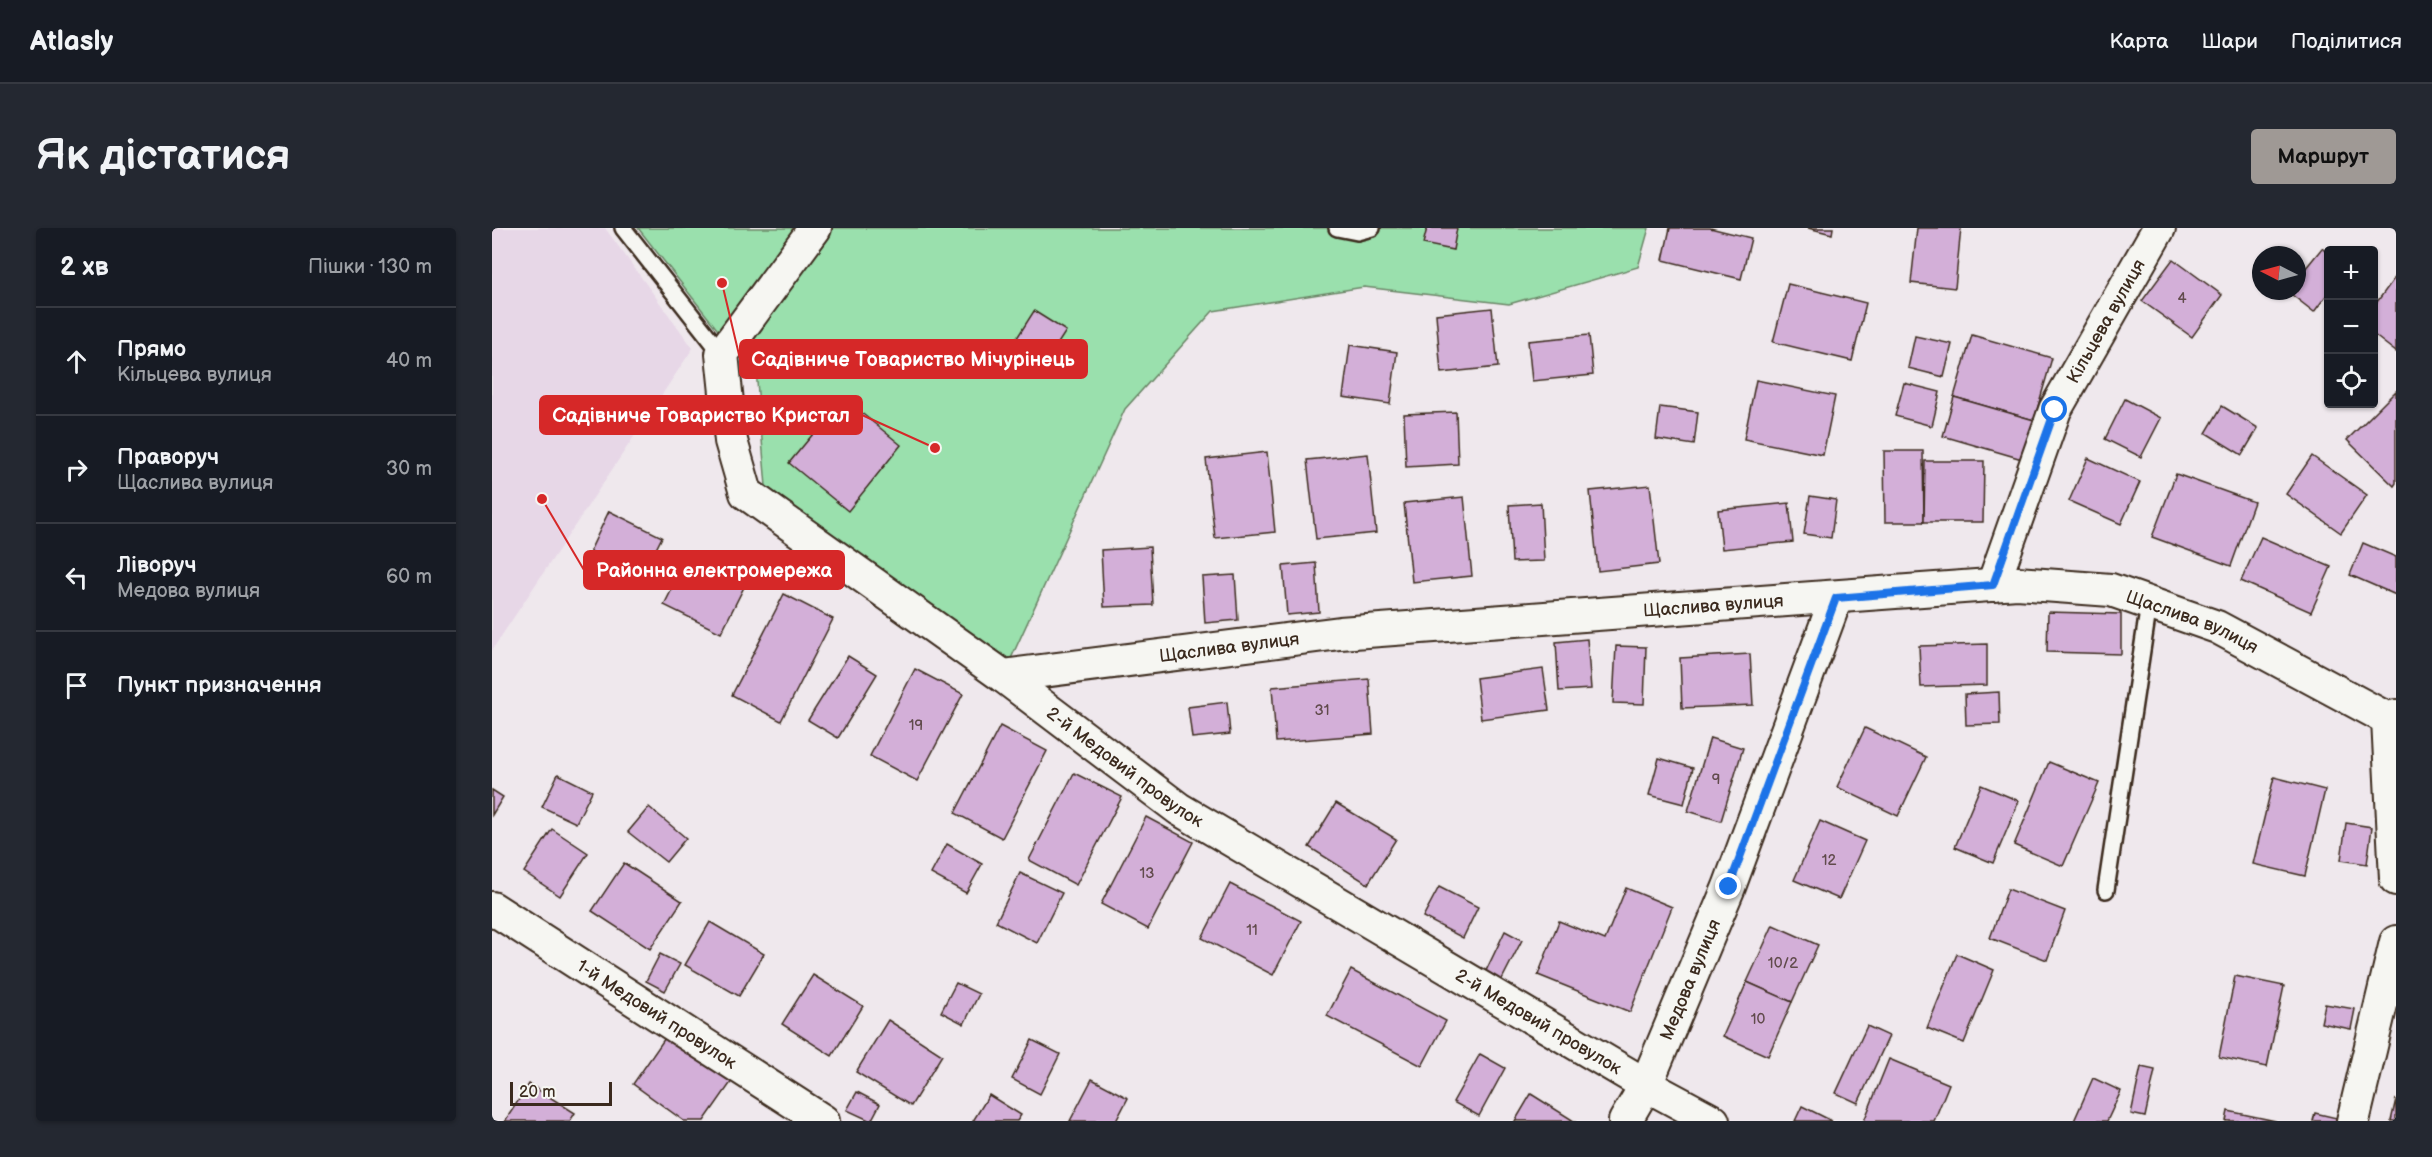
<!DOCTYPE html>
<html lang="uk">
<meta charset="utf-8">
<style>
body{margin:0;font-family:"Balsamiq Sans",sans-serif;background:#242831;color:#f1f3f6}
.controls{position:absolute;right:18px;top:18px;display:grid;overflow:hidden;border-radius:6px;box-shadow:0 2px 4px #0004}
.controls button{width:54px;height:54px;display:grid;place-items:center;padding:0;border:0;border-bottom:2px solid #363941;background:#171b24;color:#f1f3f6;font:30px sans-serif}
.compass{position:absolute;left:1760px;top:18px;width:54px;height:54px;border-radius:50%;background:#171b24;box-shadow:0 2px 4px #0004;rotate:276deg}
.scale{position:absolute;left:18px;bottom:15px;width:102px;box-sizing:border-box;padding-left:6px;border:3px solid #3b2a1e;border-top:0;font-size:16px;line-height:21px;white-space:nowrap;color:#3b2a1e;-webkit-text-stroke:4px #f6f6f2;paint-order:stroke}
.stop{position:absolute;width:18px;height:18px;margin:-14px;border:4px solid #1a73e8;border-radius:50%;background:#fff}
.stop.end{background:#1a73e8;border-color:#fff;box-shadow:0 2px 6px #0008}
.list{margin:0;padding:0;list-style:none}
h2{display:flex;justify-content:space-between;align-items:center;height:78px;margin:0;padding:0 24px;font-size:26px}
h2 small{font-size:20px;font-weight:400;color:#9ea1a6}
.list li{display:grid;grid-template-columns:39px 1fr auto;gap:18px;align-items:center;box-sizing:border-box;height:108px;padding:0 24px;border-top:2px solid #363941}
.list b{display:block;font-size:22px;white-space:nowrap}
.list p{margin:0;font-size:20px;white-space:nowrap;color:#9ea1a6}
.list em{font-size:20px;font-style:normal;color:#9ea1a6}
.icon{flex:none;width:33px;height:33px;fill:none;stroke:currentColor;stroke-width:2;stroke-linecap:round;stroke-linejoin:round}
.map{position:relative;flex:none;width:1904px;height:893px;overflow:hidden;border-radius:6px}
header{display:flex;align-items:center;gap:36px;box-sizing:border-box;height:84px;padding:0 30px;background:#171b24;border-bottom:2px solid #363941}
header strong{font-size:28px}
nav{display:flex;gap:33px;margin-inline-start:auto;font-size:21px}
.intro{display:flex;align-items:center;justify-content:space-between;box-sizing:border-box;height:144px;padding:0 36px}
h1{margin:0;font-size:42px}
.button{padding:15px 27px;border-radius:6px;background:#9f9995;color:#111;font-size:21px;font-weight:700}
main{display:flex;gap:36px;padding:0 36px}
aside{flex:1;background:#171b24;border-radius:6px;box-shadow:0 2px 4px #0004}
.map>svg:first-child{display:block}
.built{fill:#e7d7e7}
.green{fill:#9ae0ad;stroke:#6a8566;stroke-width:1.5}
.building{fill:#d3afd8;stroke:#3b2a1e;stroke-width:1.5}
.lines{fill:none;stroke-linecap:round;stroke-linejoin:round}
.lane-casing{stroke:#3b2a1e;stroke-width:20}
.street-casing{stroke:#3b2a1e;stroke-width:36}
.lane{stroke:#f6f6f2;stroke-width:15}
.street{stroke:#f6f6f2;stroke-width:32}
.route{stroke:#1a73e8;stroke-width:8}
.labels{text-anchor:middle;stroke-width:5;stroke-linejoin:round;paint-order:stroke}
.number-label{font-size:15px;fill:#614b4c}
.street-label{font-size:18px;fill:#3b2a1e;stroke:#f6f6f2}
.leader{fill:none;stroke:#d62828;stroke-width:2}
.callout-dot{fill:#d62828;stroke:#f6f6f2;stroke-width:2}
.callout{fill:#d62828;stroke:#d62828;stroke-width:2}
.callout-label{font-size:20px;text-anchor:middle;font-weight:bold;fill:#fff}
</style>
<header>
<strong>Atlasly</strong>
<nav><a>Карта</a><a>Шари</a><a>Поділитися</a></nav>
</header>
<div class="intro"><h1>Як дістатися</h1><a class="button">Маршрут</a></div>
<main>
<aside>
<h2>2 хв<small>Пішки · 130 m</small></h2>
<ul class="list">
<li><svg class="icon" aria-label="ahead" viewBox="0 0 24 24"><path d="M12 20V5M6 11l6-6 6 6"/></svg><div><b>Прямо</b><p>Кільцева вулиця</p></div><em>40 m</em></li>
<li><svg class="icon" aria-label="right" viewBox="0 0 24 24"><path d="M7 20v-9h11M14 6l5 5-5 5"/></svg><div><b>Праворуч</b><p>Щаслива вулиця</p></div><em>30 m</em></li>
<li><svg class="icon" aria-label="left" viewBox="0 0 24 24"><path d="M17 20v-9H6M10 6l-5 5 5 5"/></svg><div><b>Ліворуч</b><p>Медова вулиця</p></div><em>60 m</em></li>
<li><svg class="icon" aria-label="arrive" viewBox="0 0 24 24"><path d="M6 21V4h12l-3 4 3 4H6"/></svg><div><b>Пункт призначення</b></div></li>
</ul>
</aside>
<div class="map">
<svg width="1904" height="893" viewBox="0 0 1904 893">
<rect width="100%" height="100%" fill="#efe8ed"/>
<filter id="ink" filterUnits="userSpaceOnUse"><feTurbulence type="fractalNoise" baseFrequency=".0167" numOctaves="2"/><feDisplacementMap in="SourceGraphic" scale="12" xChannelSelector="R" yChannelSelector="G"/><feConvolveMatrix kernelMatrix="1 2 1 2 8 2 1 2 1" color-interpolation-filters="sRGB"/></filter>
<g filter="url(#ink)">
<path class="built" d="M 0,0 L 113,0 L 201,120 L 0,422 Z"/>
<path class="green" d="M 146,0 L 1157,0 L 1146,39 L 1017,76 L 872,59 L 721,83 L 633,181 L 511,448 L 274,258 L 264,142 L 232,110 Z"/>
<g class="building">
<path d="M 935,0 L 965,0 L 961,22 L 931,16 Z"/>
<path d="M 1178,0 L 1218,0 L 1259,10 L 1249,51 L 1171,32 Z"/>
<path d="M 1316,0 L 1341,0 L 1340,6 Z"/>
<path d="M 1425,0 L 1469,0 L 1463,60 L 1419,55 Z"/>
<path d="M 1830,20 L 1836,26 L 1836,65 L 1822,84 L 1795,63 L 1805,63 L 1805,51 Z"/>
<path d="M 1681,31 L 1730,67 L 1700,109 L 1650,73 Z"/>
<path d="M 1904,48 L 1904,124 L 1882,107 L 1882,78 Z"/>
<path d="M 1296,56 L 1374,75 L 1360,133 L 1281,114 Z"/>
<path d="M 1000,80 L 1006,139 L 949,145 L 944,86 Z"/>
<path d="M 542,83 L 574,103 L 554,134 L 523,113 Z"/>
<path d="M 1097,107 L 1101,147 L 1040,153 L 1036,113 Z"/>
<path d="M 1480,107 L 1560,130 L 1542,192 L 1462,169 Z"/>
<path d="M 1423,108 L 1460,116 L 1452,149 L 1416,140 Z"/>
<path d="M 858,117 L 905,124 L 898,176 L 851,169 Z"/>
<path d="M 1264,152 L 1343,168 L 1331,227 L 1252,211 Z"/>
<path d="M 1412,155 L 1448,164 L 1440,198 L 1403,188 Z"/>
<path d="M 1904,163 L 1904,255 L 1902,258 L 1855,212 Z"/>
<path d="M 1462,169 L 1542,192 L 1530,231 L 1451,208 Z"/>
<path d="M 351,170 L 409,217 L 356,283 L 297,235 Z"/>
<path d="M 1633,171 L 1669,190 L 1649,229 L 1613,211 Z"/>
<path d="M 1730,178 L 1766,200 L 1750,227 L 1714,205 Z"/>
<path d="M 1168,179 L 1206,184 L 1202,217 L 1164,211 Z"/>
<path d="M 964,184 L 966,236 L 914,239 L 912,186 Z"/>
<path d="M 1392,223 L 1431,223 L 1432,294 L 1393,294 Z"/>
<path d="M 775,224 L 783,304 L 723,310 L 714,231 Z"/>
<path d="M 876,226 L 884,305 L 824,311 L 815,232 Z"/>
<path d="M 1820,228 L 1875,267 L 1849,305 L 1794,266 Z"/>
<path d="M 1596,230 L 1648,254 L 1629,296 L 1577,273 Z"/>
<path d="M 1433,233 L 1492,233 L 1491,294 L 1432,294 Z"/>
<path d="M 1684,246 L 1762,274 L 1739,338 L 1660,309 Z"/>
<path d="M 1158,257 L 1167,336 L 1106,343 L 1098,263 Z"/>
<path d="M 1318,268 L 1344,272 L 1339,310 L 1312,306 Z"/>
<path d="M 972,269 L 980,348 L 920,354 L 912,275 Z"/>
<path d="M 1049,275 L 1052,333 L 1020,334 L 1017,277 Z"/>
<path d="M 1297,275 L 1301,314 L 1230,321 L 1226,282 Z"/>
<path d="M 117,283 L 170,309 L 150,349 L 98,323 Z"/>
<path d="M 1769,309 L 1839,339 L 1819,384 L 1749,353 Z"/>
<path d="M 1871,315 L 1904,329 L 1904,367 L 1858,347 Z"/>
<path d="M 658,319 L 661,377 L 612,379 L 609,322 Z"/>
<path d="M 195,331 L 252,359 L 229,405 L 172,377 Z"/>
<path d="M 824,335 L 827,384 L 795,387 L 791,338 Z"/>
<path d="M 743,347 L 746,392 L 713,395 L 710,349 Z"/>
<path d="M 292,366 L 341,391 L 289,493 L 240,467 Z"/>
<path d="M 1556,384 L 1629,386 L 1629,426 L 1555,424 Z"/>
<path d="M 1095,411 L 1099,461 L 1067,463 L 1064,414 Z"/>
<path d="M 1495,416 L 1495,457 L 1429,459 L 1427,418 Z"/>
<path d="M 1124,418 L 1154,419 L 1152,476 L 1121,475 Z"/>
<path d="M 1258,426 L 1261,477 L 1190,480 L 1188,430 Z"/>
<path d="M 356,428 L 385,446 L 346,510 L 316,492 Z"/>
<path d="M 423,441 L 471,466 L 425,553 L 378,528 Z"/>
<path d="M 1051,441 L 1057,482 L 989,491 L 984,450 Z"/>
<path d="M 877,451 L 881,506 L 784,514 L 780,459 Z"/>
<path d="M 1507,464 L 1508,496 L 1474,497 L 1473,466 Z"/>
<path d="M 735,474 L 738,506 L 700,510 L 696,479 Z"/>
<path d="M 508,498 L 555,523 L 510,610 L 463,585 Z"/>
<path d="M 1373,500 L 1434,529 L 1406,588 L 1345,559 Z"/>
<path d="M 1218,510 L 1251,520 L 1229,593 L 1196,583 Z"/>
<path d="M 1167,530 L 1201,540 L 1192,576 L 1157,567 Z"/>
<path d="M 1557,534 L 1607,555 L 1571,638 L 1522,617 Z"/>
<path d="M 582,545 L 630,569 L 584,657 L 537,632 Z"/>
<path d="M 66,546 L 100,563 L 84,595 L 50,579 Z"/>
<path d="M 1782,549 L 1833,562 L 1813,648 L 1761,636 Z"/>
<path d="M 1489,557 L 1527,573 L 1501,635 L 1463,619 Z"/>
<path d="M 0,562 L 11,569 L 0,587 Z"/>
<path d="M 844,575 L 904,611 L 876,656 L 817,619 Z"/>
<path d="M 157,579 L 194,610 L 174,634 L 136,604 Z"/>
<path d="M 654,589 L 701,614 L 656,701 L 609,676 Z"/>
<path d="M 1328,593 L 1373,613 L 1347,671 L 1302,652 Z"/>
<path d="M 1854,595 L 1880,599 L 1875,636 L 1849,632 Z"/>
<path d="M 60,601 L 96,625 L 68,668 L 32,644 Z"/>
<path d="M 455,616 L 490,636 L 474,665 L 439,646 Z"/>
<path d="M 132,635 L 190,673 L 158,721 L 100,683 Z"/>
<path d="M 528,645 L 570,665 L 545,715 L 504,694 Z"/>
<path d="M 738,656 L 809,693 L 781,747 L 710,710 Z"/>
<path d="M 947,659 L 986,679 L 971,710 L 931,689 Z"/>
<path d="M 1134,660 L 1180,679 L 1138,784 L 1046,747 L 1067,693 L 1113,712 Z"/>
<path d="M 1516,661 L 1573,683 L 1555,732 L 1498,710 Z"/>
<path d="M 218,694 L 272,726 L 247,768 L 193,737 Z"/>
<path d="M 1281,697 L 1326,717 L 1300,774 L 1255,754 Z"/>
<path d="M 1013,703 L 1030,712 L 1008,755 L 992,747 Z"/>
<path d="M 168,726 L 188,736 L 173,763 L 154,753 Z"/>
<path d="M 1465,726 L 1502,742 L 1472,815 L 1435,800 Z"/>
<path d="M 859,742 L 954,793 L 930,838 L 835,788 Z"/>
<path d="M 321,747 L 371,778 L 340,828 L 290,796 Z"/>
<path d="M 1743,748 L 1792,758 L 1775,839 L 1727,829 Z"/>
<path d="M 1255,754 L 1300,774 L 1276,828 L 1231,808 Z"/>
<path d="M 464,755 L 487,766 L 472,796 L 449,784 Z"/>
<path d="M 1833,776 L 1863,781 L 1859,801 L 1829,795 Z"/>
<path d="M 396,792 L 450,827 L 419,878 L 364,844 Z"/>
<path d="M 1375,798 L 1397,808 L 1366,875 L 1344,865 Z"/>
<path d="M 175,807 L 240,853 L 212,893 L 192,893 L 141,856 Z"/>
<path d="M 540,812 L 568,826 L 548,866 L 520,851 Z"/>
<path d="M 988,826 L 1013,840 L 987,888 L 961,874 Z"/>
<path d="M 1397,831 L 1457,856 L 1442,893 L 1372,893 Z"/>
<path d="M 1649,839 L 1663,842 L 1653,889 L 1639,886 Z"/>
<path d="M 1601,850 L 1629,863 L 1615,893 L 1582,893 Z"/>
<path d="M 600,851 L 636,870 L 624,893 L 578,893 Z"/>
<path d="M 37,856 L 83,885 L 78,893 L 13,893 Z"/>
<path d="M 365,864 L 388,876 L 379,893 L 355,882 Z"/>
<path d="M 1039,866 L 1082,893 L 1023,893 Z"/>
<path d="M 497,867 L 529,887 L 525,893 L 481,893 Z"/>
<path d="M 1904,871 L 1904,893 L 1899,893 Z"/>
<path d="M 1310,878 L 1340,893 L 1303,893 Z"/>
<path d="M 1736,883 L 1784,893 L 1734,893 Z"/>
<path d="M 1823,885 L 1849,891 L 1849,893 L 1821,893 Z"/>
</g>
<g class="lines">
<defs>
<g id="lane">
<path d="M 131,0 L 230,126"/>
<path d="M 845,0 L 865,4 L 880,0"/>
<path d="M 1614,662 L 1657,376"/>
</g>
<g id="street">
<path id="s1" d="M 323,0 L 230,126 L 239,213 L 254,265 L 511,448 L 687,581 L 1154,857 L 1221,893"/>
<path id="s2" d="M 1501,357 L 1563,182 L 1667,0"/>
<path id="s3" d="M 511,448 L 848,405 L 1525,355 L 1619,362 L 1725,399 L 1896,491 L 1904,488"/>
<path d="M 1896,491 L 1904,651"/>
<path id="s4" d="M 0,680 L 331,893"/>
<path id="s5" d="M 1133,893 L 1154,857 L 1237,659 L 1344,370"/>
<path d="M 1861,893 L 1904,714"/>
</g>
</defs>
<use href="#lane" class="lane-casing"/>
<use href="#street" class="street-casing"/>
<use href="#lane" class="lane"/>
<use href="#street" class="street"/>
</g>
</g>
<g class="lines" filter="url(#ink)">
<path class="route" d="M 1237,659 L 1344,370 L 1501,357 L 1563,182"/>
</g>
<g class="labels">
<g class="number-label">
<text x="1690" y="75">4</text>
<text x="830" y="487">31</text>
<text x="424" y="502">19</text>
<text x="1224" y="556">9</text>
<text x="1337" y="637">12</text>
<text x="655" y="650">13</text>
<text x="760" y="707">11</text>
<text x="1291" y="740">10/2</text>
<text x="1266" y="796">10</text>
</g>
<g class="street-label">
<text dy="6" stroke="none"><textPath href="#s2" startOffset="288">Кільцева вулиця</textPath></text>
<text dy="6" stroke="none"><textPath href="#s3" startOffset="714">Щаслива вулиця</textPath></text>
<text dy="6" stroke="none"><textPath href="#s3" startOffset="1200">Щаслива вулиця</textPath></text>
<text dy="6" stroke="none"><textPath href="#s3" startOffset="228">Щаслива вулиця</textPath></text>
<text dy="6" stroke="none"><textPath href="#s1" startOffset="766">2-й Медовий провулок</textPath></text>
<text dy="6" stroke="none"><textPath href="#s5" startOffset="156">Медова вулиця</textPath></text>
<text dy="6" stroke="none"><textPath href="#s4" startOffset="196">1-й Медовий провулок</textPath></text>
<text dy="6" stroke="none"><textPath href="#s1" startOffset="1252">2-й Медовий провулок</textPath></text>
</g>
</g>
<path class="leader" d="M230 55L248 131M443 220L370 187M50 271L92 342"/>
<g class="callout-dot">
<circle cx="230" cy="55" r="6"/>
<circle cx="443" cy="220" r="6"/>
<circle cx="50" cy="271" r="6"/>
</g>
<g class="callout">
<rect x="248" y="112" width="347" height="38" rx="6"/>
<rect x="48" y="168" width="322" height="38" rx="6"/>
<rect x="92" y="323" width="260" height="38" rx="6"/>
</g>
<g class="callout-label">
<text x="421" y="138">Садівниче Товариство Мічурінець</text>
<text x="209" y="194">Садівниче Товариство Кристал</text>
<text x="222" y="349">Районна електромережа</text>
</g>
</svg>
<div class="controls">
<button>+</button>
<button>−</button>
<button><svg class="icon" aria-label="locate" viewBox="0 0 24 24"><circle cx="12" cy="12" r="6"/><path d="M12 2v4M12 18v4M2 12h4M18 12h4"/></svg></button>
</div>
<svg class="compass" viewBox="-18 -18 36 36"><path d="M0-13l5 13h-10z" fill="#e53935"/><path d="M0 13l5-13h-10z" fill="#9ea1a6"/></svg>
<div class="scale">20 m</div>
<div class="stop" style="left:1563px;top:182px"></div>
<div class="stop end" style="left:1237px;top:659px"></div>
</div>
</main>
